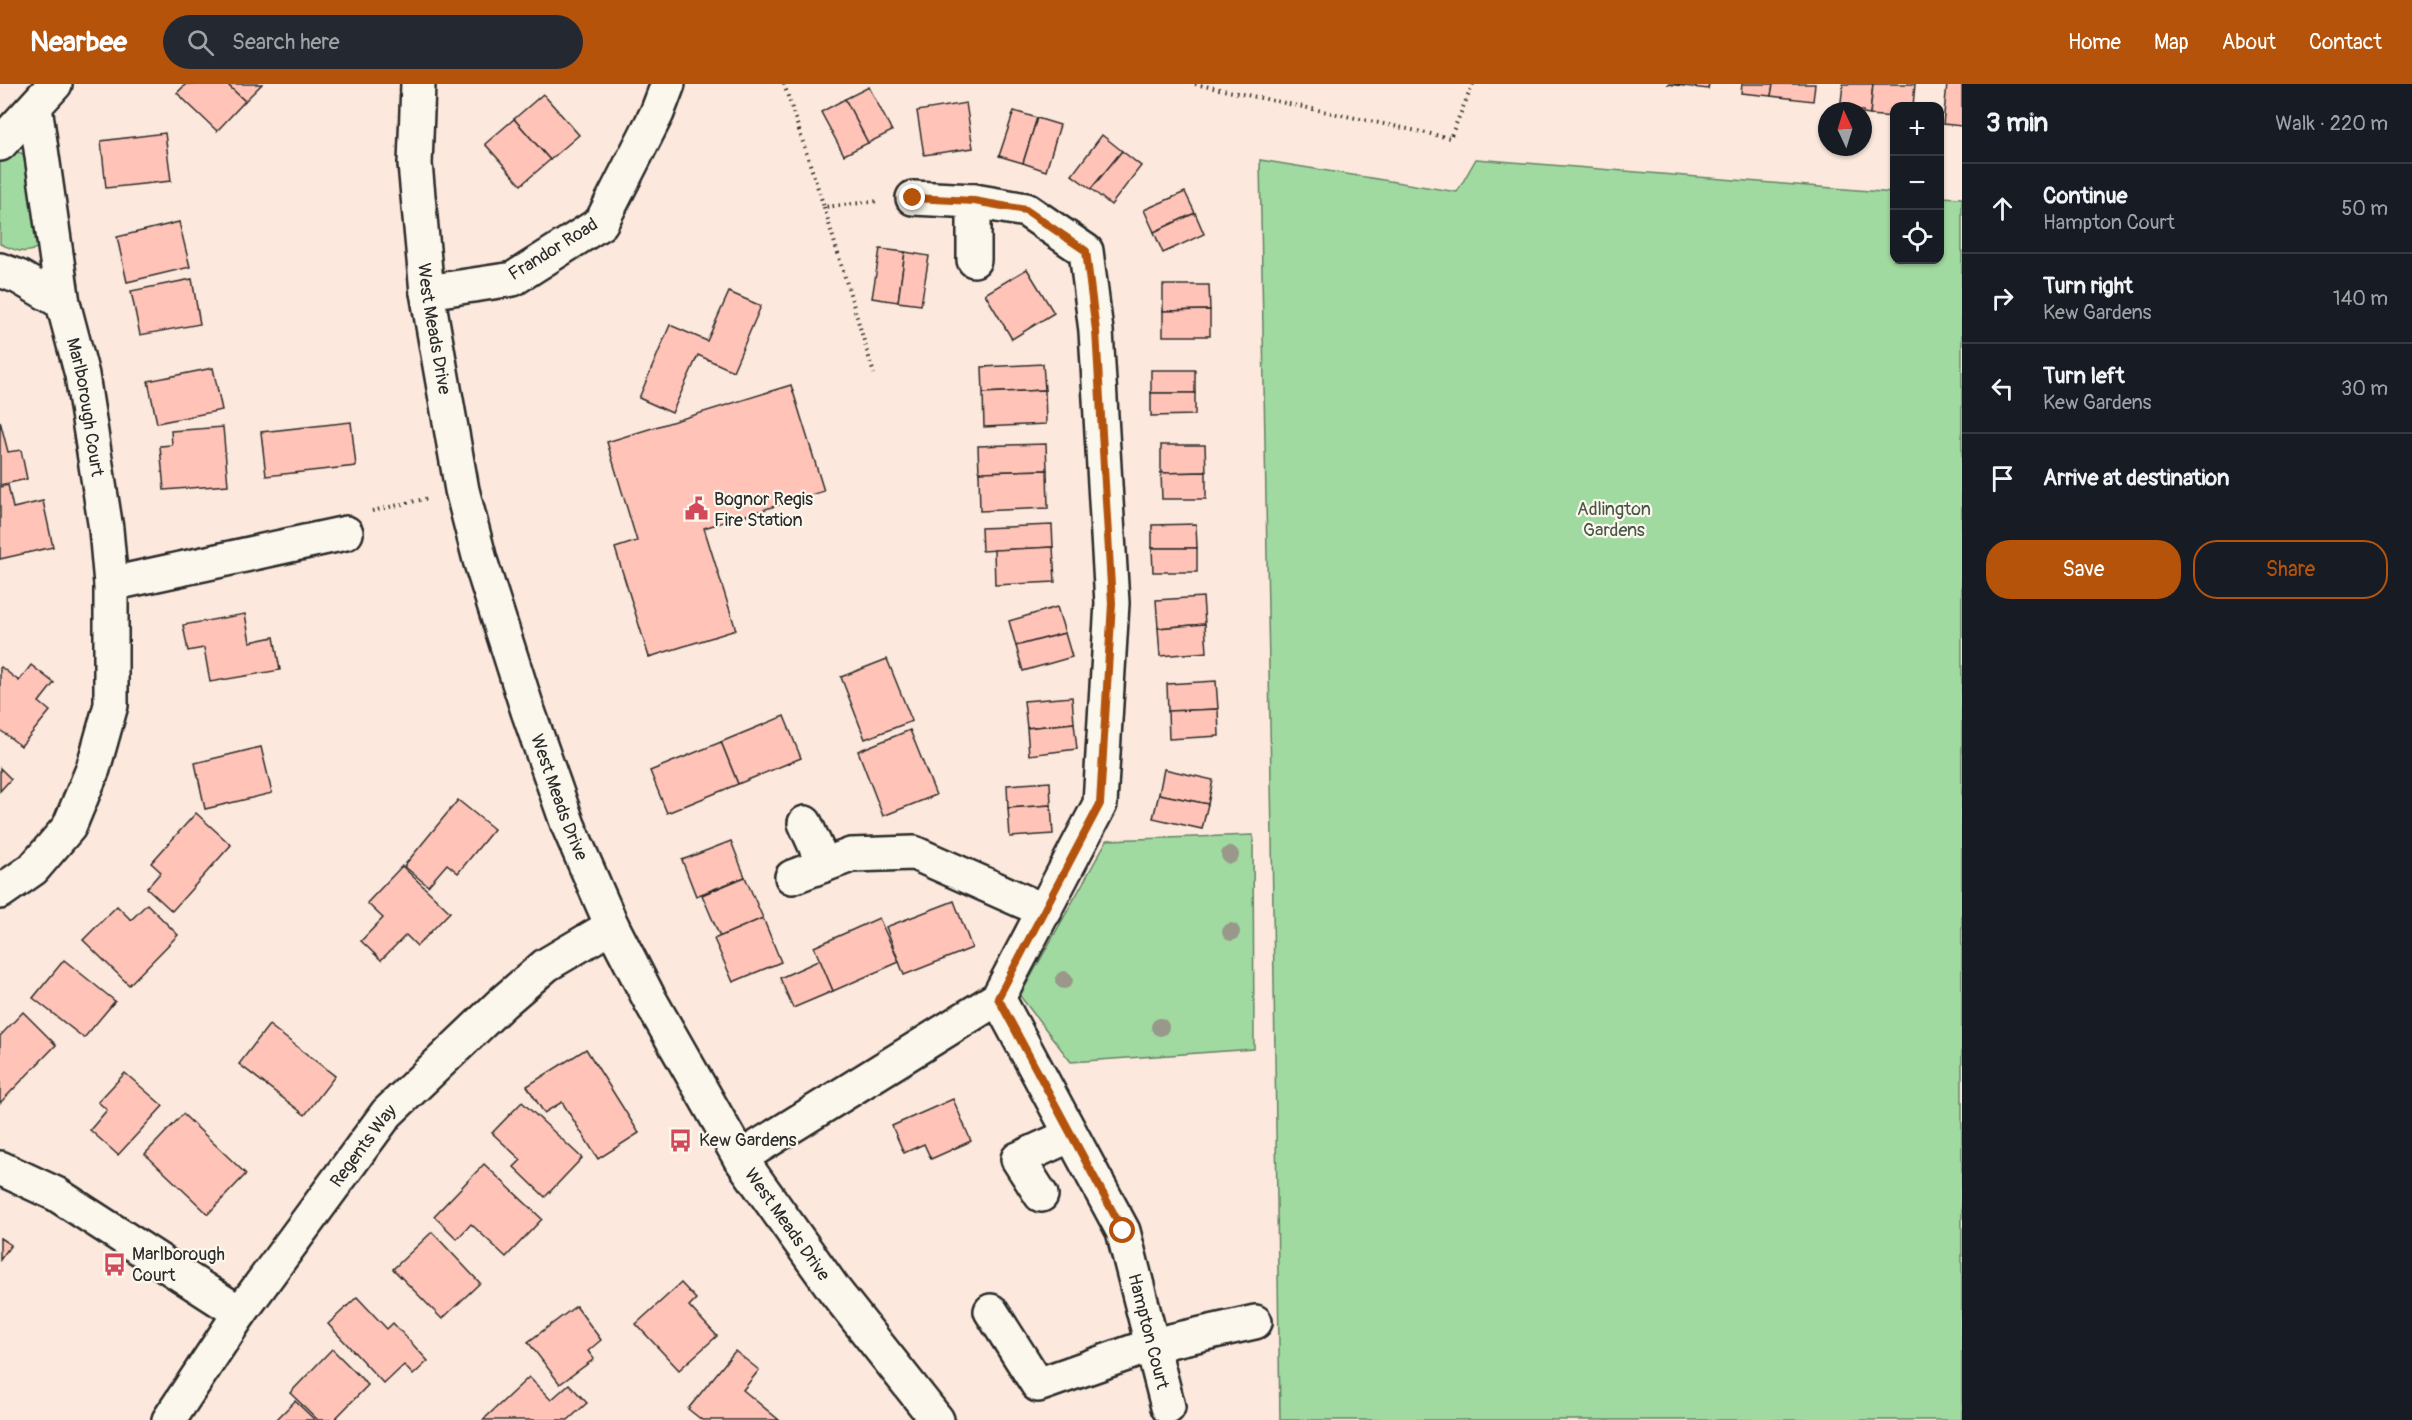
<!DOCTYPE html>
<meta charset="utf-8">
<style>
body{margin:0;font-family:Pangolin,sans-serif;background:#242831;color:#f1f3f6}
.controls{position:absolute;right:18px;top:18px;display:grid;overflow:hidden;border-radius:12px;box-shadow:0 2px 4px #0004}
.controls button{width:54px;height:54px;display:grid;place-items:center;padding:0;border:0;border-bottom:2px solid #363941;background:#171b24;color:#f1f3f6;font:30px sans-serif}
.compass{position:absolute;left:1818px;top:18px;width:54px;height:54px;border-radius:50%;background:#171b24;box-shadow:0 2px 4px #0004;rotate:356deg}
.stop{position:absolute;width:18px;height:18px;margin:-14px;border:4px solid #b45309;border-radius:50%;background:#fff}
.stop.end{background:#b45309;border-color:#fff;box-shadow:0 2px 6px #0008}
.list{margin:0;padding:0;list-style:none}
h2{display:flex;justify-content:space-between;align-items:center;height:78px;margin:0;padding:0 24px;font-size:26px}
h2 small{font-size:20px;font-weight:400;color:#9ea1a6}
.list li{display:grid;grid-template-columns:39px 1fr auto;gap:18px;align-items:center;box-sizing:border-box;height:90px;padding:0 24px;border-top:2px solid #363941}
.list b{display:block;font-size:22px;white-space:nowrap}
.list p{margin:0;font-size:20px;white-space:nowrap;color:#9ea1a6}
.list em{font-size:20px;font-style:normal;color:#9ea1a6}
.actions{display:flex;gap:12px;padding:18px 24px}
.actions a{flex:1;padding:14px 0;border:2px solid #b45309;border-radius:24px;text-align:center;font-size:21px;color:#b45309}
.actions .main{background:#b45309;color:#fff}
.icon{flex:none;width:33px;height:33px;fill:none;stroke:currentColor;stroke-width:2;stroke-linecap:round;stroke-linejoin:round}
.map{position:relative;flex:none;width:1962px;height:1336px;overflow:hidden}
header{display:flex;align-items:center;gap:36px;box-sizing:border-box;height:84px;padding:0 30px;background:#b45309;color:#fff}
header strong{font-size:28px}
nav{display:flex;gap:33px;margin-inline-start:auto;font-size:21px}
.search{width:420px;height:54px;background:#242831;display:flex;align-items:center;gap:15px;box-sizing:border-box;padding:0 21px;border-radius:33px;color:#9ea1a6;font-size:22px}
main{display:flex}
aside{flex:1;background:#171b24}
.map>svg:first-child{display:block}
.green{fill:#a0daa0;stroke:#668266;stroke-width:1.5}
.building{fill:#ffc4b7;stroke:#2b2b2b;stroke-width:1.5}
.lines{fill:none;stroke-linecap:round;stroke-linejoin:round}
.minor-casing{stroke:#2b2b2b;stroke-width:38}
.tertiary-casing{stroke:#2b2b2b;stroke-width:38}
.path{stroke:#2b2b2b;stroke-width:4;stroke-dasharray:1.5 4.5;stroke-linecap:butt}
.minor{stroke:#fbf7ec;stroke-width:33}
.tertiary{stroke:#fbf7ec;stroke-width:33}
.tree{fill:#99988b}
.route{stroke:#b45309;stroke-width:8}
.labels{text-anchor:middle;stroke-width:4.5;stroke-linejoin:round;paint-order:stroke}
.street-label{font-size:18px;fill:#2b2b2b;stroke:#fbf7ec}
.poi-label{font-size:18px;fill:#2b2b2b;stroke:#fbf7ec;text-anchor:start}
.park-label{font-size:18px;fill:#485748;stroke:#fbf7ec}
</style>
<header>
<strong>Nearbee</strong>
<div class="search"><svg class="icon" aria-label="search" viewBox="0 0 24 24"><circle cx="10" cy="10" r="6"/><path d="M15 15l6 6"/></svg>Search here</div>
<nav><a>Home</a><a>Map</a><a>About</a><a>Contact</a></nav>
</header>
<main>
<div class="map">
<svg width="1962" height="1336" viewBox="0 0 1962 1336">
<rect width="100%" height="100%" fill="#fce8dc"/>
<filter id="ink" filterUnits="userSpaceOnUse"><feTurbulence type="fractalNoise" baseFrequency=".0167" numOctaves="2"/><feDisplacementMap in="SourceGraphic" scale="12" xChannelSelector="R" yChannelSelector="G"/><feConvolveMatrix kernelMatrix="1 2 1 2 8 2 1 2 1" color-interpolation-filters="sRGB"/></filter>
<g filter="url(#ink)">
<g class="green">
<path d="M 11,67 L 21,69 L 28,74 L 40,161 C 27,173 15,166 0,160 L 0,72 Z"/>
<path d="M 1476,75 L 1894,109 L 1894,176 L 1940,176 L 1940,113 L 1962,114 L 1962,1336 L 1280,1336 L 1272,753 L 1260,76 L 1457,108 Z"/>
<path d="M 1253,751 L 1254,965 L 1071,978 L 1020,912 L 1107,756 Z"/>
</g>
<g class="building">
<path d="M 186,0 L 227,0 L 245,17 L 217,47 L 177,9 Z"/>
<path d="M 227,0 L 262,0 L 245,17 Z"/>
<path d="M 1667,0 L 1709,0 L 1708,5 Z"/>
<path d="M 1742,0 L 1773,0 L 1771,12 L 1741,9 Z"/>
<path d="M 1773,0 L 1815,0 L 1813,17 L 1771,12 Z"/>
<path d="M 1843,0 L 1873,0 L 1870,31 L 1863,30 L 1863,27 L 1840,27 Z"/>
<path d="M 1873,0 L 1915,0 L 1913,22 L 1894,22 L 1894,33 L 1870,31 Z"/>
<path d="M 1947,0 L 1962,0 L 1962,42 L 1943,40 Z"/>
<path d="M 869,3 L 892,47 L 868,59 L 845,15 Z"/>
<path d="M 543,10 L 579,51 L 550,76 L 514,35 Z"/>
<path d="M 845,15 L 868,59 L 844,71 L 821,28 Z"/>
<path d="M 966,19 L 973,64 L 924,71 L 917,27 Z"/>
<path d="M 1014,27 L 1037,34 L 1023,79 L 999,72 Z"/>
<path d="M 1037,34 L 1060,41 L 1046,87 L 1023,79 Z"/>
<path d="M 514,35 L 550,76 L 521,101 L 485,60 Z"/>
<path d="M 165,49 L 171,97 L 106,104 L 101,57 Z"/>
<path d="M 1102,51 L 1122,67 L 1091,105 L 1072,91 Z"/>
<path d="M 1122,67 L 1141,82 L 1111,121 L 1091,105 Z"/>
<path d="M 1185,108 L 1195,129 L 1154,148 L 1144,126 Z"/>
<path d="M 1195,129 L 1204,150 L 1163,169 L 1154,148 Z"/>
<path d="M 179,138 L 190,183 L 127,198 L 117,153 Z"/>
<path d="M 880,165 L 905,168 L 898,218 L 872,214 Z"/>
<path d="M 905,168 L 929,172 L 921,221 L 898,218 Z"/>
<path d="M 1027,185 L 1054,229 L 1012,255 L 985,210 Z"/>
<path d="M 192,195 L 200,240 L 140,251 L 131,207 Z"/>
<path d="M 1163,201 L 1209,201 L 1210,226 L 1163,227 Z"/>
<path d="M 729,208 L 761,222 L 733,287 L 698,271 L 672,329 L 639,314 L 670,241 L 707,257 Z"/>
<path d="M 1210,226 L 1210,252 L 1163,252 L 1163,227 Z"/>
<path d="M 1043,280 L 1045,306 L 983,309 L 982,283 Z"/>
<path d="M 213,284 L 222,326 L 157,339 L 148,297 Z"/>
<rect x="1151" y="286" width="44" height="23"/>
<path d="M 791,301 L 824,407 L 704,444 L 736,546 L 649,573 L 615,464 L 637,457 L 607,358 Z"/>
<path d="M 1045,306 L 1046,340 L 984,343 L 983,309 Z"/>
<path d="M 1151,309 L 1195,309 L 1195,331 L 1151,332 Z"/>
<path d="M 0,337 L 8,368 L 21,366 L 27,395 L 0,401 Z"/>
<path d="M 351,338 L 356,382 L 266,392 L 261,348 Z"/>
<path d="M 223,343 L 228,401 L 164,406 L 160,362 L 172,361 L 171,347 Z"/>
<path d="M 1046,360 L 1047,386 L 979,388 L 978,362 Z"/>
<path d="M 1161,361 L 1205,361 L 1206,388 L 1161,389 Z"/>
<path d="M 1047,386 L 1048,424 L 980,427 L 979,388 Z"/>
<path d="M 1206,388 L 1206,415 L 1162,415 L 1161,389 Z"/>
<path d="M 8,401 L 13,424 L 43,417 L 53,463 L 0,475 L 0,403 Z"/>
<path d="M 1196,440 L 1197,464 L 1152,464 L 1152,441 Z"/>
<path d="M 1052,441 L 1053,463 L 982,467 L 981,444 Z"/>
<path d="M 1053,463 L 1055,498 L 995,501 L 994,466 Z"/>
<path d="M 1152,464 L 1197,464 L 1197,488 L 1153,488 Z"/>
<path d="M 1203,513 L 1205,540 L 1158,544 L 1156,516 Z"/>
<path d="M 1057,523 L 1065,549 L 1016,562 L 1009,537 Z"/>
<path d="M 245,530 L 250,558 L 274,553 L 280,586 L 210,598 L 204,564 L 188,567 L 183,541 Z"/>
<path d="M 1205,540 L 1207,568 L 1160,572 L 1158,544 Z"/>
<path d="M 1065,549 L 1072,573 L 1023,587 L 1016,562 Z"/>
<path d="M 887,575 L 912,637 L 865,655 L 841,593 Z"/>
<path d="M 31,581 L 54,599 L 39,618 L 50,627 L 21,662 L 0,646 L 0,584 L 1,583 L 19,597 Z"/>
<path d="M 1216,597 L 1218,625 L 1168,627 L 1167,600 Z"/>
<path d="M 1072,613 L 1074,639 L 1027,644 L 1024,617 Z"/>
<path d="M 1218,625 L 1219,652 L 1169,655 L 1168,627 Z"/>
<path d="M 784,632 L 801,674 L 738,700 L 721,658 Z"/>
<path d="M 1074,639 L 1077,665 L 1029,671 L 1027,644 Z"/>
<path d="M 910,646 L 936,711 L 883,732 L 858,667 Z"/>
<path d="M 721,658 L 738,700 L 667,729 L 650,687 Z"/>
<path d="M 261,663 L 272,709 L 205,725 L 195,679 Z"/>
<path d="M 0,684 L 11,695 L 0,707 Z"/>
<path d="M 1164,685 L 1213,696 L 1208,720 L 1159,710 Z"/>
<path d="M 1050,698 L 1051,721 L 1008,724 L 1007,701 Z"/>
<path d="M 1159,710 L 1208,720 L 1202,745 L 1153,734 Z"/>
<path d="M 458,716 L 494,745 L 458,789 L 447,780 L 428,802 L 404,782 Z"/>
<path d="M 1051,721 L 1053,750 L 1010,753 L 1008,724 Z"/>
<path d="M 196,729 L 231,761 L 172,827 L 147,804 L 161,788 L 151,779 Z"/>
<path d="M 731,757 L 745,793 L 696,812 L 682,776 Z"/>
<path d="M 402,782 L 450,828 L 417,862 L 406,851 L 381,876 L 361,857 L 383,834 L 367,819 Z"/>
<path d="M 745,793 L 763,834 L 720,853 L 702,811 Z"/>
<path d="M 954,817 L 972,864 L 904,891 L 886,843 Z"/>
<path d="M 147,820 L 178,851 L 129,901 L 83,856 L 117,822 L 131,836 Z"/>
<path d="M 763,834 L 781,878 L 733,898 L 714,855 Z"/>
<path d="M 879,834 L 899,878 L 833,907 L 814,863 Z"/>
<path d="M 64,876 L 115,917 L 84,954 L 33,914 Z"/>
<path d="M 820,876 L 833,907 L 793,924 L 780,894 Z"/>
<path d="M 23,928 L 56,961 L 0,1019 L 0,952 Z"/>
<path d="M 269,941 L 335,992 L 305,1031 L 239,980 Z"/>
<path d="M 586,965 L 639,1049 L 598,1075 L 562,1018 L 544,1029 L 527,1002 Z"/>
<path d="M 125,989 L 163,1022 L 118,1071 L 90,1046 L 107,1026 L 98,1018 Z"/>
<path d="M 953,1015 L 971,1057 L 931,1075 L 924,1060 L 904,1069 L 892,1042 Z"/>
<path d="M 522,1018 L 582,1074 L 545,1113 L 514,1083 L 521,1076 L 492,1049 Z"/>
<path d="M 183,1030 L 246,1090 L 208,1130 L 145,1070 Z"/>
<path d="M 484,1080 L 542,1135 L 506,1173 L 471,1140 L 457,1155 L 434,1132 Z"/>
<path d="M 432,1148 L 480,1199 L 442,1235 L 393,1185 Z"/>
<path d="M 0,1154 L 11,1161 L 0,1176 Z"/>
<path d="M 681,1199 L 696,1215 L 689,1222 L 717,1252 L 679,1286 L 636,1240 Z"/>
<path d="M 357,1213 L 387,1245 L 393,1239 L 428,1277 L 413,1291 L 404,1281 L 384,1300 L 328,1240 Z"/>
<path d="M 576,1222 L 601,1256 L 588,1267 L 594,1275 L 560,1300 L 528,1258 Z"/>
<path d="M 332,1265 L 368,1301 L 334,1336 L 318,1336 L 290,1309 Z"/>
<path d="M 735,1267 L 759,1286 L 743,1306 L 779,1336 L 702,1336 L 688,1325 Z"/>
<path d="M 529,1293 L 551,1316 L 569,1300 L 587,1319 L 568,1336 L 483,1336 Z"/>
<path d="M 295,1317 L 315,1336 L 276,1336 Z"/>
</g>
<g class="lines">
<defs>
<g id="minor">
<path d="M 35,23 L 63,219"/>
<path d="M 0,60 L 55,0"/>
<path d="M 974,117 L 974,176"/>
<path id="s1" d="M 0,186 L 19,193 L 63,219 L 82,291 L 106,445 L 111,500 L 111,621 L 93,685 L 69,743 L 33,785 L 0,808"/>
<path d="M 427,208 L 513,195 L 601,139 L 657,29 L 668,0"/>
<path d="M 111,500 L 346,449"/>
<path d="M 805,739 L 824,781"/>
<path d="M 792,793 L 851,771 L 914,769 L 1045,827"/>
<path id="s2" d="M 998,914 L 1123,1147 L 1168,1323"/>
<path d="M 740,1074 L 998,914 L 1100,720 L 1112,519 L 1096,247 L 1086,167 L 1026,126 L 974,117 L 913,114"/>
<path d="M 0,1084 L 56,1110 L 240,1229"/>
<path d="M 1041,1111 L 1018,1075 L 1071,1051"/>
<path d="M 991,1227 L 1038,1301 L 1152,1261 L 1255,1238"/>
<path id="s3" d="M 169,1336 L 240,1229 L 387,1029 L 502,919 L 546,881 L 612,842"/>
</g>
<g id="tertiary">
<path id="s4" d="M 418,0 L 415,80 L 427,208 L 462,406 L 480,476 L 528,627 L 568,741 L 612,842 L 650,916 L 740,1074 L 835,1207 L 937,1336"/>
</g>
</defs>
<use href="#minor" class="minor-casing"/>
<use href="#tertiary" class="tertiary-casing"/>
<g class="path">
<path d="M 784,0 L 824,123 L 880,117"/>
<path d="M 1195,0 L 1450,54 L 1473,0"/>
<path d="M 824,123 L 874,290"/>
<path d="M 372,427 L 429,414"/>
</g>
<use href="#minor" class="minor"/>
<use href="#tertiary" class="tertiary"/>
</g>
<g class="tree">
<circle cx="1230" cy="771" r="9"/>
<circle cx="1231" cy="848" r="9"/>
<circle cx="1064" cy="896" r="9"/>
<circle cx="1160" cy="943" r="9"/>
</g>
</g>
<g class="lines" filter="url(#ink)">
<path class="route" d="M 913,114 L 974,117 L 1026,126 L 1086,167 L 1096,247 L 1112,519 L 1100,720 L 998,914 L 1123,1147"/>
</g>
<defs>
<symbol id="civic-bare" viewBox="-9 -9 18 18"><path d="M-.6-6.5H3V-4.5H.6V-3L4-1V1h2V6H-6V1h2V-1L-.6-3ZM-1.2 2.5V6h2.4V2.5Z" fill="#d1495b" stroke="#fbf7ec" stroke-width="2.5" paint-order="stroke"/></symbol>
<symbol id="bus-bare" viewBox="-9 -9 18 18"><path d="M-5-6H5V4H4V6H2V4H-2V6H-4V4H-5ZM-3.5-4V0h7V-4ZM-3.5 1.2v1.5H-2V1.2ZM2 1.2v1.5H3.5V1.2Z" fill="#d1495b" stroke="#fbf7ec" stroke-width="2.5" paint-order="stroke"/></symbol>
</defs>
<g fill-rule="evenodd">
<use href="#civic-bare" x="680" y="408" width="33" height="33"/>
<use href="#bus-bare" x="664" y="1040" width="33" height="33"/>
<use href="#bus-bare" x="98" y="1164" width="33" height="33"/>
</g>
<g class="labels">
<g class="street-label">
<text transform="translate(553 165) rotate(-32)" y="6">Frandor Road</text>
<text dy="6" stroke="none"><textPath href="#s4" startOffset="246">West Meads Drive</textPath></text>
<text dy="6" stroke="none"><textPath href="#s1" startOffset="178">Marlborough Court</textPath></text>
<text dy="6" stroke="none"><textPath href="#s4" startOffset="732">West Meads Drive</textPath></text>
<text dy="6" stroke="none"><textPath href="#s3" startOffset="336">Regents Way</textPath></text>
<text dy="6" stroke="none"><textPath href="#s4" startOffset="1218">West Meads Drive</textPath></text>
<text dy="6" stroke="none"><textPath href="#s2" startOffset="368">Hampton Court</textPath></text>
</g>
<g class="poi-label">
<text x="714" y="421">Bognor Regis<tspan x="714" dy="21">Fire Station</tspan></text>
<text x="699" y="1062">Kew Gardens</text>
<text x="132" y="1176">Marlborough<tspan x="132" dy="21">Court</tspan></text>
</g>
<g class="park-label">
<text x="1614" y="431">Adlington<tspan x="1614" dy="21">Gardens</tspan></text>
</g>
</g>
</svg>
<div class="controls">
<button>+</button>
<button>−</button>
<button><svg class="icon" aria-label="locate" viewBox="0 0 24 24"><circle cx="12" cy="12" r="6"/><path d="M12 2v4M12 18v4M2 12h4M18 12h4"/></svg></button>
</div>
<svg class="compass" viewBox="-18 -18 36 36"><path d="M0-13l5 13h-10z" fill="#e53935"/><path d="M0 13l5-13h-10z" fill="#9ea1a6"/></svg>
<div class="stop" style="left:1123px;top:1147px"></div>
<div class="stop end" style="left:913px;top:114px"></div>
</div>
<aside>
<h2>3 min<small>Walk · 220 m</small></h2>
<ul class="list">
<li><svg class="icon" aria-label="ahead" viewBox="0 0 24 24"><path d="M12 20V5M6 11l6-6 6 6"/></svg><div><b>Continue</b><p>Hampton Court</p></div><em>50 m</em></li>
<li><svg class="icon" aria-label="right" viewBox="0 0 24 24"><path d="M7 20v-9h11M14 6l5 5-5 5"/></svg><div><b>Turn right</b><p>Kew Gardens</p></div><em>140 m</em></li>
<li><svg class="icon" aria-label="left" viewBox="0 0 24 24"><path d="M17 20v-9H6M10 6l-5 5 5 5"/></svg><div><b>Turn left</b><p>Kew Gardens</p></div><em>30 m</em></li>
<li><svg class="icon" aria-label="arrive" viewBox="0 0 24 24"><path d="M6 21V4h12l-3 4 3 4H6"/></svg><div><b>Arrive at destination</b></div></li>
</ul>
<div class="actions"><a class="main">Save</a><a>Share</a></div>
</aside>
</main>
